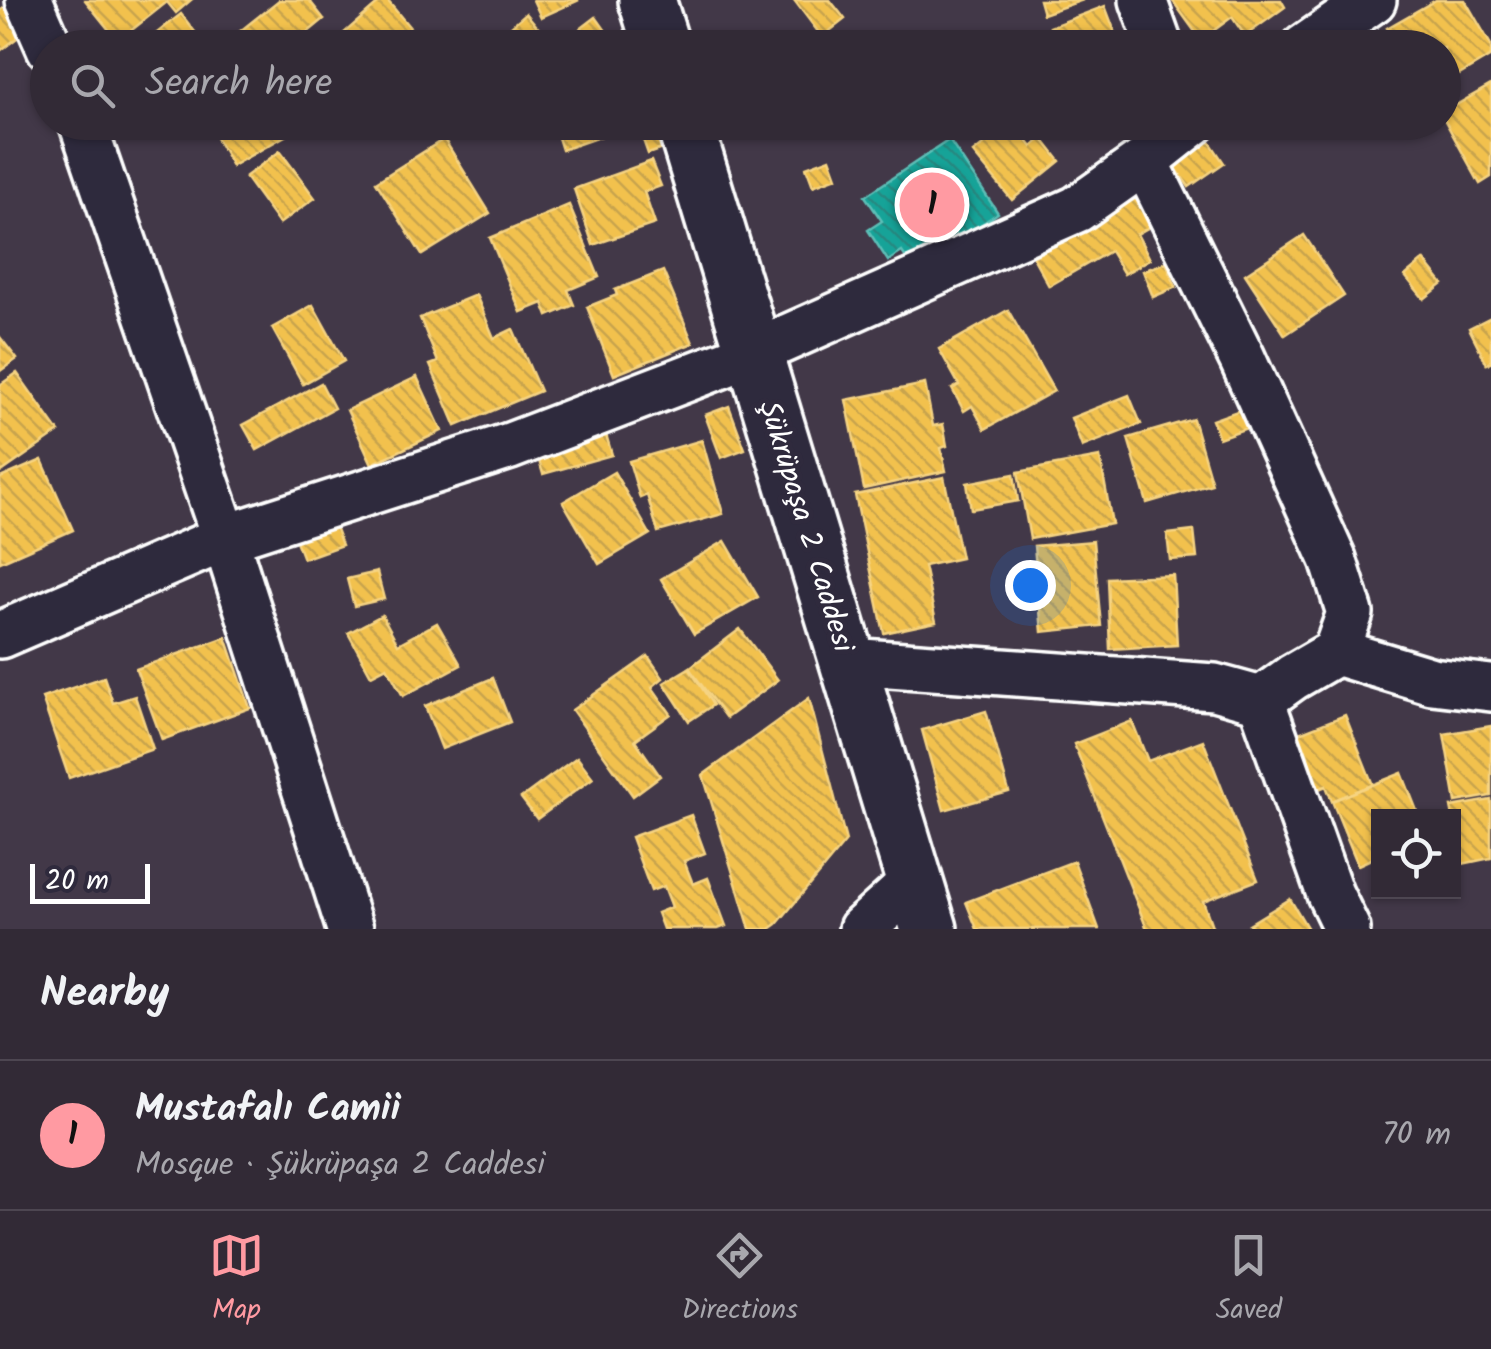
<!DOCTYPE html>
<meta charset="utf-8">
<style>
body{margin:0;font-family:Kalam,sans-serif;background:#3d3642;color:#f1f3f6}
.controls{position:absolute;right:30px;bottom:30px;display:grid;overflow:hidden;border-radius:0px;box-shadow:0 2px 8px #0004}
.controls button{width:90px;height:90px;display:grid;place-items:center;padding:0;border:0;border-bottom:2px solid #4d4651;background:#322a36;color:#f1f3f6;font:50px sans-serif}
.scale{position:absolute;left:30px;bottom:25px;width:120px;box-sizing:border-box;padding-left:10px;border:5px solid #fff;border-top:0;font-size:28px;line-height:35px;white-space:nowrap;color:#fff;-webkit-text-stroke:8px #2f2a3d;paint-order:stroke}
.you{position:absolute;left:1030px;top:585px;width:35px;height:35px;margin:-25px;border:8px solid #fff;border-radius:50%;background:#1a73e8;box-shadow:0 0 0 15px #1a73e833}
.badge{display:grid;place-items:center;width:65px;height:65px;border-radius:50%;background:#ff9aa2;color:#111;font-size:32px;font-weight:700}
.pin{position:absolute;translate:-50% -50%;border:5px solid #fff;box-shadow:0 2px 10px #0006}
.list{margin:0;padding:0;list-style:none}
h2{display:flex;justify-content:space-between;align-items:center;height:130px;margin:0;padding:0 40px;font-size:42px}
h2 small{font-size:32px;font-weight:400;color:#a8a7ad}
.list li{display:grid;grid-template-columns:65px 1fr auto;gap:30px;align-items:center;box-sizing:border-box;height:150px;padding:0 40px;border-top:2px solid #4d4651}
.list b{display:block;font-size:38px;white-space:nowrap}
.list p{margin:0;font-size:32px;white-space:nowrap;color:#a8a7ad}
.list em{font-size:32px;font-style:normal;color:#a8a7ad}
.icon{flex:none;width:55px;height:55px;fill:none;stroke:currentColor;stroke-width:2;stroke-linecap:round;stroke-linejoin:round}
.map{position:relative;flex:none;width:1491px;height:929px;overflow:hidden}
.search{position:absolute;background:#322a36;box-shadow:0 2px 8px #0004;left:30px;right:30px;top:30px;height:110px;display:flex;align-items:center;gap:25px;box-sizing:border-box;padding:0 35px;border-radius:55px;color:#a8a7ad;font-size:38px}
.sheet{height:280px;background:#322a36}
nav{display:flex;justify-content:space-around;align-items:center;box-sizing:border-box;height:140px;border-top:2px solid #4d4651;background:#322a36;font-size:28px;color:#a8a7ad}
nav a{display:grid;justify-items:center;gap:5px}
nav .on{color:#ff9aa2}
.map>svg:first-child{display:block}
.homes{fill:url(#homes-back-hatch);stroke:#f6d483;stroke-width:2.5}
.public{fill:url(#public-back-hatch);stroke:#5dbfb7;stroke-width:2.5}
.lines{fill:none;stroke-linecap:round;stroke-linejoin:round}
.street-casing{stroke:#fff;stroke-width:52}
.secondary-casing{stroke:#fff;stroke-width:62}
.street{stroke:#2f2a3d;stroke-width:45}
.secondary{stroke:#2f2a3d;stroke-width:55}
.labels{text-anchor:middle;stroke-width:10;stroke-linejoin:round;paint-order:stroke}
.street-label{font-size:30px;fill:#fff;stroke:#2f2a3d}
</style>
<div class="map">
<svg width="1491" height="929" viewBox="0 0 1491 929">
<defs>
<pattern id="homes-back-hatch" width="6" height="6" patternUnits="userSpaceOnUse" patternTransform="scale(2.5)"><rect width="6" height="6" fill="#f2c14e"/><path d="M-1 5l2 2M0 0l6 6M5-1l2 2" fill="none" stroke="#c8a44e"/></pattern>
<pattern id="public-back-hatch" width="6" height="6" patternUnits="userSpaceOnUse" patternTransform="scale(2.5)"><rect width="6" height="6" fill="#17a398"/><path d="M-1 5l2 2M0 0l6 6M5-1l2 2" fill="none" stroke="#278981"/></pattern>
</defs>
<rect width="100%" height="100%" fill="#423848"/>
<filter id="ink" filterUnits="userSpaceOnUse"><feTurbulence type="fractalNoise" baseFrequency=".01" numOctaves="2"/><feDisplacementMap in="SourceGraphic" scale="20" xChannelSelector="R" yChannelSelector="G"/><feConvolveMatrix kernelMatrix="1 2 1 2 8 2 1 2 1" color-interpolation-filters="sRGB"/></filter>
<g filter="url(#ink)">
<g class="homes">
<path d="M 85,0 L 191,0 L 176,13 L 167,2 L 118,41 Z"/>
<path d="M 279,0 L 309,0 L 324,19 L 289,48 L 235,48 L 229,40 Z"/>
<path d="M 382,0 L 387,0 L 417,36 L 403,48 L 327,48 Z"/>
<path d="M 533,0 L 579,0 L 541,17 Z"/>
<path d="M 794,0 L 830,0 L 845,19 L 822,37 Z"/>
<path d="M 1039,0 L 1083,0 L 1043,14 Z"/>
<path d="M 1172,0 L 1281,0 L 1285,7 L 1245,36 L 1232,17 L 1201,40 Z"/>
<path d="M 1436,0 L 1465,0 L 1491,45 L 1491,56 L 1444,84 L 1444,48 L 1399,48 L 1387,28 Z"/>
<path d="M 6,6 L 25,32 L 0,51 L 0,11 Z"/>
<path d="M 1105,6 L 1121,48 L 1058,48 L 1050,27 Z"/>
<path d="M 526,13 L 541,31 L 521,48 L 499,48 L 494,41 Z"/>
<path d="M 181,14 L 199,37 L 185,48 L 138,48 Z"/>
<path d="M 596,17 L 616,45 L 612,48 L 579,48 L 571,36 Z"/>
<path d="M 1491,85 L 1491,177 L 1480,184 L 1444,119 L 1444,112 Z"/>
<path d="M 95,122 L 130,122 L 130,124 L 100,136 Z"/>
<path d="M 207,122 L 287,122 L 292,132 L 232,166 Z"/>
<path d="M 553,122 L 642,122 L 562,150 Z"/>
<path d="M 862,122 L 893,122 L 867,134 Z"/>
<path d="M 1012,122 L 1032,147 L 1042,138 L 1060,161 L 1012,200 L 973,153 Z"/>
<path d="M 1080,122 L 1115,122 L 1092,140 Z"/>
<path d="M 655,130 L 662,149 L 648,154 L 641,134 Z"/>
<path d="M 1204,133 L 1224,163 L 1189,187 L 1169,158 Z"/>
<path d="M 444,139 L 490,213 L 422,255 L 376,182 Z"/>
<path d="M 280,151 L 315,198 L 279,224 L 245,177 Z"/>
<path d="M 830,158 L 837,177 L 813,186 L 806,167 Z"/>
<path d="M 651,161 L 661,186 L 644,192 L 655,224 L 593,245 L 574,189 Z"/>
<path d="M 1137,198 L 1153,225 L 1137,234 L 1150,259 L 1124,274 L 1110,251 L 1049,286 L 1033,257 Z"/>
<path d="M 569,205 L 599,277 L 568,290 L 574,305 L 548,316 L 543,303 L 521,312 L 490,238 Z"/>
<path d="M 1304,235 L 1344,296 L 1285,335 L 1245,274 Z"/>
<path d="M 1424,260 L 1443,284 L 1424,299 L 1405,276 Z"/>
<path d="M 1166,262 L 1176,287 L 1153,297 L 1143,271 Z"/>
<path d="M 663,271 L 693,343 L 614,375 L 587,307 L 617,295 L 615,290 Z"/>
<path d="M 476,295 L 494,338 L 513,329 L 540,391 L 456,426 L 430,365 L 438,362 L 420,318 Z"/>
<path d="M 313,305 L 344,361 L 303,384 L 272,328 Z"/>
<path d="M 1008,310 L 1054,391 L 985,429 L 972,406 L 964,411 L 952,389 L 959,385 L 939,349 Z"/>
<path d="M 1491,317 L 1491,362 L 1487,364 L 1469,328 Z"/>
<path d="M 0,337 L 17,359 L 0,371 Z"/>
<path d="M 17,373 L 59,432 L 0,473 L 0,385 Z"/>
<path d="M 417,377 L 442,431 L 372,464 L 347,410 Z"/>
<path d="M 321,383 L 334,408 L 257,450 L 243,425 Z"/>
<path d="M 925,384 L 933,426 L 943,424 L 947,446 L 941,448 L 946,471 L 864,489 L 846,400 Z"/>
<path d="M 1129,395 L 1141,424 L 1082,447 L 1071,418 Z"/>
<path d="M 729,406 L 745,449 L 721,458 L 705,415 Z"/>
<path d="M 1240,410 L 1247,428 L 1219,438 L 1212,420 Z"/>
<path d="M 1193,419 L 1212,484 L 1147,503 L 1128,438 Z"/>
<path d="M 603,424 L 612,455 L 543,474 L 534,444 Z"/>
<path d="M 702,440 L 723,514 L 658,532 L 647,495 L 640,498 L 629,461 Z"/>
<path d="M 1100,457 L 1112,524 L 1030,539 L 1018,472 Z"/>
<path d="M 42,460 L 73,530 L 0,562 L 0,478 Z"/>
<path d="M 614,472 L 650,534 L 599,564 L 563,502 Z"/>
<path d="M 1014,474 L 1018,501 L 971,509 L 967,483 Z"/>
<path d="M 944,477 L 961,558 L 924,566 L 936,622 L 884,633 L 855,495 Z"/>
<path d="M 334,524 L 342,545 L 303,559 L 295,538 Z"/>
<path d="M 1194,531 L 1197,558 L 1170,560 L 1167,534 Z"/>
<path d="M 725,541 L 758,597 L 694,634 L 661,579 Z"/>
<path d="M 1093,541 L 1101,626 L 1042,632 L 1034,546 Z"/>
<path d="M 377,572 L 384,599 L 354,606 L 347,579 Z"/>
<path d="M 1173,575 L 1177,645 L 1110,649 L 1107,578 Z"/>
<path d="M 382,615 L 398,644 L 437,623 L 461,665 L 403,696 L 387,667 L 371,675 L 348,633 Z"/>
<path d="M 740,629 L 778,680 L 726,718 L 689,668 Z"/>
<path d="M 226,637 L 250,708 L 162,740 L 136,669 Z"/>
<path d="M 648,656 L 663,678 L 652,687 L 671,714 L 635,740 L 660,776 L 633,796 L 572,710 Z"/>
<path d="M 689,668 L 713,705 L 689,721 L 664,683 Z"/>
<path d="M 104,677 L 113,703 L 135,696 L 153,749 L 69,778 L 42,698 Z"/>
<path d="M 493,678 L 510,722 L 442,749 L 425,706 Z"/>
<path d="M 809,698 L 846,841 L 777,924 L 770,929 L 750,929 L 703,775 Z"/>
<path d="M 986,711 L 1009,792 L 944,810 L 922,730 Z"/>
<path d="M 1345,715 L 1373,785 L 1332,801 L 1326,786 L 1304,795 L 1291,763 L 1308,756 L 1299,733 Z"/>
<path d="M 1132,721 L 1148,761 L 1203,740 L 1258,880 L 1203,901 L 1213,929 L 1147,929 L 1074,744 Z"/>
<path d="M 1491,726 L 1491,796 L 1456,802 L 1444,734 Z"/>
<path d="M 577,757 L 593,778 L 537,819 L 521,798 Z"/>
<path d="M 1402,773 L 1419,816 L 1378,816 L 1378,856 L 1358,865 L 1332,801 Z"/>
<path d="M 1491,800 L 1491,858 L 1462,864 L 1451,807 Z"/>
<path d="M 691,815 L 705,853 L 684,861 L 693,884 L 708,878 L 726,926 L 718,929 L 663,929 L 657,913 L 672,907 L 664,886 L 651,891 L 631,837 Z"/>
<path d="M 1074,861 L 1099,929 L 977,929 L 966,902 Z"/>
<path d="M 1290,899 L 1308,929 L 1253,929 L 1249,924 Z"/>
</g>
<path class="public" d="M 949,140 L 998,213 L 914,270 L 902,252 L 888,261 L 868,230 L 882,221 L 865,196 Z"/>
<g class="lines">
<defs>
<g id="street">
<path d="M 29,0 L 50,48"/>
<path d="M 1143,0 L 1160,48"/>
<path d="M 1304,48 L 1373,0"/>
<path d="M 82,122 L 225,538 L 350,929"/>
<path d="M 1145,161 L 1242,358 L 1333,559 L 1350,613 L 1336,652 L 1293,677 L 1261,700"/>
<path d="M 0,635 L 225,538 L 510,446 L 753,353 L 1077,209 L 1145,161 L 1194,122"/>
<path d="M 1336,652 L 1432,681 L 1491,688"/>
<path d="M 848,661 L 1214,687 L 1261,700 L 1330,894 L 1347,929"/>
<path d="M 862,929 L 915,881"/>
</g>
<g id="secondary">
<path d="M 647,0 L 662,48"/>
<path d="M 684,122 L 929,929"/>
</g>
</defs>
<use href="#street" class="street-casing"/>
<use href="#secondary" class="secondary-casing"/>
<use href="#street" class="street"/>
<use href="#secondary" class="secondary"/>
</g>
</g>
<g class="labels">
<g class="street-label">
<text transform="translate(807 526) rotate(73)" y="10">Şükrüpaşa 2 Caddesi</text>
</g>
</g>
</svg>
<div class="controls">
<button><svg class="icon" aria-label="locate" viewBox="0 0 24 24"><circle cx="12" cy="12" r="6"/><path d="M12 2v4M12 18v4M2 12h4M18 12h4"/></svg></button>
</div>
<div class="scale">20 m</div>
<div class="you"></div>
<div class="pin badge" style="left:932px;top:205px">1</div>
<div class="search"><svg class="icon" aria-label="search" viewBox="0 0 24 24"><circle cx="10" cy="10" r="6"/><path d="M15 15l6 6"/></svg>Search here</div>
</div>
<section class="sheet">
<h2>Nearby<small></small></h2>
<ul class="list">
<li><span class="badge">1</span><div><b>Mustafalı Camii</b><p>Mosque · Şükrüpaşa 2 Caddesi</p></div><em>70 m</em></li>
</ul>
</section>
<nav>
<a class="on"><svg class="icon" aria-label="map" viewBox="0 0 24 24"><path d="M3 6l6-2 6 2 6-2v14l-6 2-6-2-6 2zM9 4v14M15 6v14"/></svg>Map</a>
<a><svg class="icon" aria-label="directions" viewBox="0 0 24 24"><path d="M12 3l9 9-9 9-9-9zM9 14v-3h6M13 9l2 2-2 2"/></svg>Directions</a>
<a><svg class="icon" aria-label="saved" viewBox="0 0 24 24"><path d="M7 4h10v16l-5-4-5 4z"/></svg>Saved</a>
</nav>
